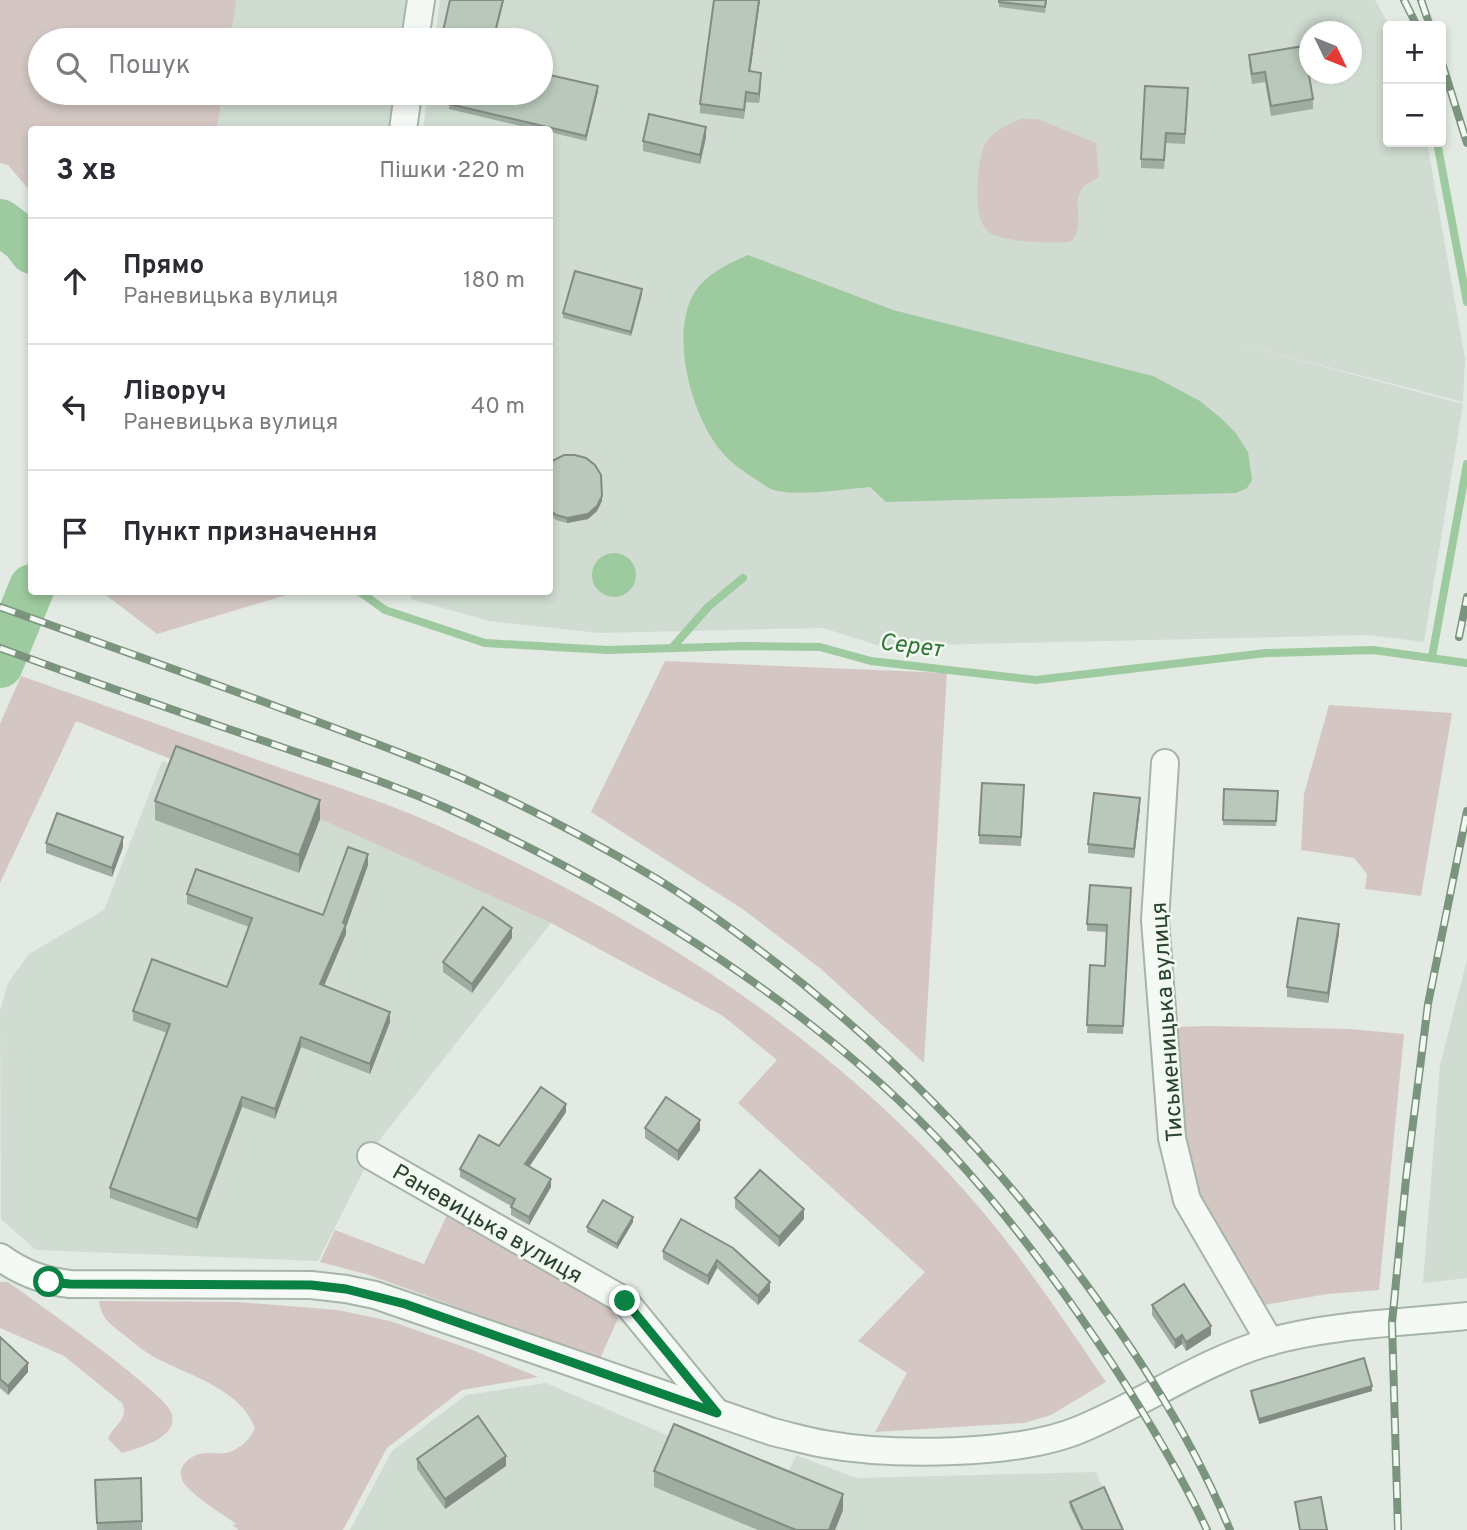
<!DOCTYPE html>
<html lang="uk">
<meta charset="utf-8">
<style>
body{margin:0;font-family:Overpass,sans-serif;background:#f2f2f3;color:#2b2b33}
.controls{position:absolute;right:21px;top:21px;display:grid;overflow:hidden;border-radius:7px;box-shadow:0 4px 10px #0003}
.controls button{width:63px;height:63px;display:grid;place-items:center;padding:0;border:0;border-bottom:2px solid #e1e1e2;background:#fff;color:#2b2b33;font:35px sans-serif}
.compass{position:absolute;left:1299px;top:21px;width:63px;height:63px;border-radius:50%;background:#fff;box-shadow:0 4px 10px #0003;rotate:133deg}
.stop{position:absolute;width:21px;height:21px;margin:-16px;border:5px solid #0b8043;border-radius:50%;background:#fff}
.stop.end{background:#0b8043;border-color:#fff;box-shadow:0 2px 7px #0008}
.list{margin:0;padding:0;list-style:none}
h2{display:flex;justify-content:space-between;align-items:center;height:91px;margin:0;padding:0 28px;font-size:30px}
h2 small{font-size:23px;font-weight:400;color:#7c7c81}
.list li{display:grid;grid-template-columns:46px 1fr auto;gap:21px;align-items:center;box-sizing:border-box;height:126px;padding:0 28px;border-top:2px solid #e1e1e2}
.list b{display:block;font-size:26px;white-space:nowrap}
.list p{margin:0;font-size:23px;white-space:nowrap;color:#7c7c81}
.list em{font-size:23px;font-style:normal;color:#7c7c81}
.icon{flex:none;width:38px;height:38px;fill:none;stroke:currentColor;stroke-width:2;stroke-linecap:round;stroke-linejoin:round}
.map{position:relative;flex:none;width:1467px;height:1530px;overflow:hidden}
.search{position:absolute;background:#fff;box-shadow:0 4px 10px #0003;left:28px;top:28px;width:525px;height:77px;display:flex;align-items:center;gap:18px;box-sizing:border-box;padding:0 24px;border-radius:38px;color:#7c7c81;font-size:26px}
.panel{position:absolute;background:#fff;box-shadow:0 4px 10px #0003;left:28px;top:126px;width:525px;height:469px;border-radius:7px}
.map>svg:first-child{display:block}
.built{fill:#d0dcd1;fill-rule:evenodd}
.green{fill:#d4c7c3}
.water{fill:#9dca9e}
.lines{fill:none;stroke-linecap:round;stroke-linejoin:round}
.stream{stroke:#9dca9e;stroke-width:8}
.river{stroke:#9dca9e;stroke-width:46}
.minor-casing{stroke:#a7b5a9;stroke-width:30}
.minor{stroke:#f5f9f5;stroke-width:26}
.rail-casing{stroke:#7b947e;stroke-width:8}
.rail{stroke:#f2f8f2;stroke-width:5;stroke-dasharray:16;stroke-linecap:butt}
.wall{fill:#9faca1}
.shaded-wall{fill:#828c83}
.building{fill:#b9c8bb;stroke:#828c83;stroke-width:2}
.route{stroke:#0b8043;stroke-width:9}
.labels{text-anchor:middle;stroke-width:5;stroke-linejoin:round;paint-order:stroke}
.street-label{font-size:23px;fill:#2a432d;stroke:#f2f8f2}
.water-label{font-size:24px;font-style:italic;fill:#337737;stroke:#f2f8f2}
</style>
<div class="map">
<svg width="1467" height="1530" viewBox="0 0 1467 1530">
<rect width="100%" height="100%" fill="#e2eae3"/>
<g class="built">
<path d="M 130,0 L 410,0 L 403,40 L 145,40 Z"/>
<path d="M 440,0 L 1375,0 L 1390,26 L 1388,142 L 1427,142 L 1465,359 L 1463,402 L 1235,343 L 1463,404 L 1424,642 L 1368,635 L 880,646 L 823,628 L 599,633 L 490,621 L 410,599 L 415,592 L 550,592 L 550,130 L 423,129 L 428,93 L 541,93 L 541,40 L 435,40 ZM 1310,32 L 1352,32 L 1352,74 L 1310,74 Z"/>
<path d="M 166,93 L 396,93 L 390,130 L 180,129 Z"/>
<path d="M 162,761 L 320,819 L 551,923 L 378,1142 L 318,1261 L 36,1250 L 1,1219 L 0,1011 L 8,983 L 29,954 L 104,910 Z"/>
<path d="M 1467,960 L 1467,1278 L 1423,1283 L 1440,1065 Z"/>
<path d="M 546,1383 L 783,1485 L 796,1455 L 856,1478 L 1096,1472 L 1121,1530 L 350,1530 L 392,1451 L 466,1395 Z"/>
</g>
<g class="green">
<path d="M 0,0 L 236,0 L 230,40 L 40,40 L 40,93 L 222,93 L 217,129 L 32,130 L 31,192 L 8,165 L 0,163 Z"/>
<path d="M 1020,119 L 1038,119 L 1096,143 L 1099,178 C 1059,192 1092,223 1070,242 C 1051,243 1005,243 989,232 C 971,221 976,154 988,139 C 997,129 1009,124 1020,119 Z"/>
<path d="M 102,592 L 296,592 L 157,634 Z"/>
<path d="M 665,661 L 947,673 L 924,1063 L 821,969 L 744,910 L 591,812 Z"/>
<path d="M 21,676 C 107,706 192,737 278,767 C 333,786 389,803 441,827 C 636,915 820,1029 963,1189 C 1017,1249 1061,1316 1106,1382 L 1051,1415 L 1024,1423 L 875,1432 L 907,1373 L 858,1341 L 925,1272 L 738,1103 L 777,1060 L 723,1016 L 551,923 L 320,819 L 76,721 L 0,883 L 0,724 Z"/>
<path d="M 1329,705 L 1452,713 L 1421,896 L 1365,889 L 1367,874 L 1354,858 L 1301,850 L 1304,794 Z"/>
<path d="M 1207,1026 L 1349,1029 L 1404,1034 L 1379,1290 L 1327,1294 L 1259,1306 L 1193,1200 L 1178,1137 L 1172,1027 Z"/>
<path d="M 448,1213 L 603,1302 L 618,1318 L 600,1359 L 369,1275 L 320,1262 L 335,1230 L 424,1264 Z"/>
<path d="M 0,1282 L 8,1282 C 33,1300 168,1394 172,1414 C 178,1438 139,1448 122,1453 L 108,1439 C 113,1425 130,1419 122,1403 L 64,1356 L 0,1328 Z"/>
<path d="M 99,1301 L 237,1302 L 338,1310 L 390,1321 L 470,1349 L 538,1377 L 462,1390 L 387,1448 L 343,1530 L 239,1530 L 232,1525 L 236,1524 C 220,1512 200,1501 187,1487 C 174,1474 183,1459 199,1454 C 209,1451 222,1456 232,1451 C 243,1446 250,1439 255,1428 C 240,1388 189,1376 154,1357 C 143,1351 133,1342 123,1334 C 110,1324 101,1318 99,1301 Z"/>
</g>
<g class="water">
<path d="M 748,255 L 893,310 L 1153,376 L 1200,401 L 1222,419 L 1235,432 L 1248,452 L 1252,480 L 1247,488 L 1236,493 L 886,502 L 870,487 C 844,489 798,497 774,490 C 767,488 761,482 755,479 C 743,471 731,463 722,452 C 692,418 670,337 693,295 C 705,274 728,264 748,255 Z"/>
<circle cx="614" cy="575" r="22"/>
</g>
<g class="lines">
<g class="stream">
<path d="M 1437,142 L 1467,302"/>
<path d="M 360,592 L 385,610 L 485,643 L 607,650 L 744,646 L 820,647 L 871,661 L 1036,680 L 1266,653 L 1373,650 L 1467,663"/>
<path d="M 672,648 L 708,607 L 743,578"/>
<path d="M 1432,657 L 1467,464"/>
</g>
<g class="river">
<path d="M 0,222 L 24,240 L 32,251"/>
<path d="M 0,665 L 32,587"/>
</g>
<defs>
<g id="minor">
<path d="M 415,40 L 421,0"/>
<path d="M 403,130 L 408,93"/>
<path d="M 1165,763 L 1155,920 L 1172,1138 L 1187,1200 L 1270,1342"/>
<path d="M 371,1156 L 625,1301 L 716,1412"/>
<path d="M 0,1257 C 22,1273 43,1281 70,1284 L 311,1285 L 346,1289 L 375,1295 L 773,1432 C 790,1436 807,1441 824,1444 C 891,1456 1018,1456 1081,1429 C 1144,1403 1201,1362 1268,1342 C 1333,1324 1400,1323 1467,1316"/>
</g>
</defs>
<use href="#minor" class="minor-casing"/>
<use href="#minor" class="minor"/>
<defs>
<g id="rail">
<path d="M 1404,0 L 1417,26"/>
<path d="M 1421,0 L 1430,26"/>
<path d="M 1441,60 L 1467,143"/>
<path d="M 0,607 C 85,637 171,668 256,699 C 323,724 391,748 458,776 C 526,806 593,841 657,879 C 693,901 728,926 762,952 C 873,1036 971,1133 1056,1244 C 1124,1333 1187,1426 1230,1530"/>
<path d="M 1459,637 L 1467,597"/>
<path d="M 0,648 C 88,680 175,711 264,741 C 330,764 397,785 460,814 C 635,895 819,1010 950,1152 C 1010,1217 1062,1288 1111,1362 C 1146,1416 1180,1472 1207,1530"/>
<path d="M 1398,1530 L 1392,1323 L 1406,1179 L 1428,1004 L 1467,811"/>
</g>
</defs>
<use href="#rail" class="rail-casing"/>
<use href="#rail" class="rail"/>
</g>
<g class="wall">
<path d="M 760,0 L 750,71 L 761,82 L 759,103 L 746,102 L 744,119 L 700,113 L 700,104 Z"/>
<path d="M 999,0 L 1047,0 L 1045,13 L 999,7 Z"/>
<path d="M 1249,55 L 1313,99 L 1313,109 L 1271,116 L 1265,82 L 1252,84 L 1249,65 Z"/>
<path d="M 598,91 L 586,141 L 550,132 L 550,130 L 537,130 L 449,109 L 449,104 Z"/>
<path d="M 1188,98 L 1185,144 L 1166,143 L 1164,169 L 1141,168 L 1141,159 Z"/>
<path d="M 706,137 L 700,164 L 643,151 L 643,141 Z"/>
<path d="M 642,294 L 631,336 L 563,318 L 563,313 Z"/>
<path d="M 550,464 L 602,501 L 597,511 L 588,519 L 567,523 L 556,520 L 550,515 Z"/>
<path d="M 1224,789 L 1278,791 L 1276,826 L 1223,825 Z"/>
<path d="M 1024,795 L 1021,846 L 979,844 L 979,835 Z"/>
<path d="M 155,801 L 320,819 L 299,873 L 155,820 Z"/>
<path d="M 1140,808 L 1134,858 L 1088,853 L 1088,844 Z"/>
<path d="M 46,843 L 123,847 L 112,877 L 46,853 Z"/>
<path d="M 368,865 L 346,927 L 346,934 L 324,986 L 390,1022 L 370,1074 L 301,1047 L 275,1119 L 242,1107 L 197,1229 L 110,1198 L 110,1188 L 167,1033 L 133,1021 L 133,1011 L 227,987 L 249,927 L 187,904 L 187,894 L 323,915 Z"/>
<path d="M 1131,895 L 1123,1034 L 1087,1033 L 1090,965 L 1105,966 L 1107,932 L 1087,931 L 1087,924 Z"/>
<path d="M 1339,933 L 1328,1003 L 1287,997 L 1287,987 Z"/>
<path d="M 512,938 L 472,993 L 443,972 L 443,962 Z"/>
<path d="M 566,1112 L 529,1167 L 551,1187 L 529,1225 L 511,1215 L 511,1206 L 460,1177 L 460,1169 L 499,1146 Z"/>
<path d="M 645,1128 L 700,1130 L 678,1161 L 645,1138 Z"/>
<path d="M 735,1198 L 804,1219 L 779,1247 L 735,1208 Z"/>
<path d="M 681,1219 L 770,1291 L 758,1305 L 717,1268 L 708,1285 L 663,1259 L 663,1251 Z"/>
<path d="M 633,1222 L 617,1249 L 587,1232 L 587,1227 Z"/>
<path d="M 1152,1305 L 1211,1335 L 1186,1351 L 1182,1344 L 1175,1349 L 1152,1315 Z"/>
<path d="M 0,1337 L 28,1372 L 8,1395 L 0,1388 Z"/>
<path d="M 1251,1391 L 1372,1391 L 1259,1424 L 1251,1396 Z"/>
<path d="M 417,1459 L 506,1466 L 445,1509 L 417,1469 Z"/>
<path d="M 654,1471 L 843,1510 L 835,1530 L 758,1530 L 654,1487 Z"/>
<path d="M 95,1480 L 142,1521 L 142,1530 L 97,1530 Z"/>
<path d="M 1070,1502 L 1123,1530 L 1081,1530 L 1070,1507 Z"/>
</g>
<g class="shaded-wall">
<path d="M 503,0 L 504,0 L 494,40 L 493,40 Z"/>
<path d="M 759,0 L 760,0 L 749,81 L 749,71 Z"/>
<path d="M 761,73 L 761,82 L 759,103 L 759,94 Z"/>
<path d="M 598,86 L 598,91 L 586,141 L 586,136 Z"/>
<path d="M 706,127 L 706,137 L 700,164 L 700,155 Z"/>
<path d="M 642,289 L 642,294 L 631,336 L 631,332 Z"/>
<path d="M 602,496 L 602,501 L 597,511 L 588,519 L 567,523 L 567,518 Z"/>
<path d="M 1140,798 L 1140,808 L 1134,858 L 1134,849 Z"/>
<path d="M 320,800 L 320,819 L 299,873 L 299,855 Z"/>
<path d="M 123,837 L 123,847 L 112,877 L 112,868 Z"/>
<path d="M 368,854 L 368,865 L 346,927 L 346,934 L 320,995 L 320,984 Z"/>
<path d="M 1339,924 L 1339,933 L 1328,1003 L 1328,993 Z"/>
<path d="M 512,928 L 512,938 L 472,993 L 472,984 Z"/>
<path d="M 390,1012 L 390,1022 L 370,1074 L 370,1064 Z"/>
<path d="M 301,1037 L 301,1047 L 275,1119 L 275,1109 Z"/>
<path d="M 242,1097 L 242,1107 L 197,1229 L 197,1219 Z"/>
<path d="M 566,1104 L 566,1112 L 525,1173 L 525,1164 Z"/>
<path d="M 700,1120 L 700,1130 L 678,1161 L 678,1151 Z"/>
<path d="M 551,1179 L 551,1187 L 529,1225 L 529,1217 Z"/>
<path d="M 804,1209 L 804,1219 L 779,1247 L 779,1237 Z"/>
<path d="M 633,1217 L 633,1222 L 617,1249 L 617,1244 Z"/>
<path d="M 717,1260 L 717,1268 L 708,1285 L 708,1276 Z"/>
<path d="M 770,1282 L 770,1291 L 758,1305 L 758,1296 Z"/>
<path d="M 1211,1326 L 1211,1335 L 1186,1351 L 1186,1342 Z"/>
<path d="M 1182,1335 L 1182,1344 L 1175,1349 L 1175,1340 Z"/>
<path d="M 28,1363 L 28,1372 L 8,1395 L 8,1386 Z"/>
<path d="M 1372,1386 L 1372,1391 L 1259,1424 L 1259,1419 Z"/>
<path d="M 506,1456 L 506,1466 L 445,1509 L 445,1499 Z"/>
<path d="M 843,1494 L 843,1510 L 835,1530 L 829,1530 Z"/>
</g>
<g class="building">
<path d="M 450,0 L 503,0 L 493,40 L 441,40 Z"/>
<path d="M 714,0 L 759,0 L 749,71 L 761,73 L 759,94 L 746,92 L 744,110 L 700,104 Z"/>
<path d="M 999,0 L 1046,0 L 1045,7 L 999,2 Z"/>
<path d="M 1304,46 L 1313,99 L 1271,106 L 1265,72 L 1252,74 L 1249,55 Z"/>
<path d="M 541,73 L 598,86 L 586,136 L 449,104 L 452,93 L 541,93 Z"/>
<path d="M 1145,86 L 1188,88 L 1185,134 L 1166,133 L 1164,160 L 1141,159 Z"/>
<path d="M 649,114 L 706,127 L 700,155 L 643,141 Z"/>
<path d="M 575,271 L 642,289 L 631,332 L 563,313 Z"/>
<path d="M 564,455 L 575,455 L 586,458 L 595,465 L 601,475 L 602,496 L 597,506 L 588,514 L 567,518 L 556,515 L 550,510 L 550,464 L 554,460 Z"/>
<path d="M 176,746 L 320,800 L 299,855 L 155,801 Z"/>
<path d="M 982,783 L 1024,785 L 1021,837 L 979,835 Z"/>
<path d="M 1224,789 L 1278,791 L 1276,821 L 1223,820 Z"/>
<path d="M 1094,793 L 1140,798 L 1134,849 L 1088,844 Z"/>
<path d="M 57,813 L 123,837 L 112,868 L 46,843 Z"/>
<path d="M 348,847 L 368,854 L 343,923 L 346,924 L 320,984 L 390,1012 L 370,1064 L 301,1037 L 275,1109 L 242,1097 L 197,1219 L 110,1188 L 170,1024 L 133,1011 L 152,959 L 227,987 L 252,918 L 187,894 L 196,869 L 323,915 Z"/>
<path d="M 1090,885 L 1131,888 L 1123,1026 L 1087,1025 L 1090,965 L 1105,966 L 1107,925 L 1087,924 Z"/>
<path d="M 483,907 L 512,928 L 472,984 L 443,962 Z"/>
<path d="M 1298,918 L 1339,924 L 1328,993 L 1287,987 Z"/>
<path d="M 541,1087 L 566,1104 L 525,1164 L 551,1179 L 529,1217 L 511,1207 L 515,1199 L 460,1169 L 479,1135 L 499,1146 Z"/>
<path d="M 666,1097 L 700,1120 L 678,1151 L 645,1128 Z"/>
<path d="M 760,1170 L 804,1209 L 779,1237 L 735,1198 Z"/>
<path d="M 603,1200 L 633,1217 L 617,1244 L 587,1227 Z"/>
<path d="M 681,1219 L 733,1248 L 770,1282 L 758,1296 L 717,1260 L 708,1276 L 663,1251 Z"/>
<path d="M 1184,1284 L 1211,1326 L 1186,1342 L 1182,1335 L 1175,1340 L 1152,1305 Z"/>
<path d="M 0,1337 L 28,1363 L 8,1386 L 0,1379 Z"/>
<path d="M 1364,1358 L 1372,1386 L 1259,1419 L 1251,1391 Z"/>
<path d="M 478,1416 L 506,1456 L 445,1499 L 417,1459 Z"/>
<path d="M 674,1424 L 843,1494 L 829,1530 L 796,1530 L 654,1471 Z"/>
<path d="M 141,1478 L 142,1521 L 97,1523 L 95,1480 Z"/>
<path d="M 1104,1487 L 1123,1530 L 1083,1530 L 1070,1502 Z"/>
<path d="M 1321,1497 L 1327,1530 L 1300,1530 L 1295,1502 Z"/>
</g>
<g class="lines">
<path class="route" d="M 49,1282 L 70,1284 L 311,1285 L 346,1289 L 405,1304 L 717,1413 L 625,1301"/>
</g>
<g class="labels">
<g class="street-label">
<text transform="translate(1166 1022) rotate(-94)" y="8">Тисьменицька вулиця</text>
<text transform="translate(488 1223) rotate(30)" y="8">Раневицька вулиця</text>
</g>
<g class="water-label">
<text transform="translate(911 645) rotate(7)" y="8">Серет</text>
</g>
</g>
</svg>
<div class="controls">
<button>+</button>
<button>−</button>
</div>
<svg class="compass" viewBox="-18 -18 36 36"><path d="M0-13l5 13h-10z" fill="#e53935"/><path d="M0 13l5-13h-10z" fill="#7c7c81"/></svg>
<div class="stop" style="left:49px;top:1282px"></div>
<div class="stop end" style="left:625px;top:1301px"></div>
<div class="search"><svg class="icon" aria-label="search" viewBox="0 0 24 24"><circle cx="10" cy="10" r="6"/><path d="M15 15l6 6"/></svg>Пошук</div>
<section class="panel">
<h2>3 хв<small>Пішки · 220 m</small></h2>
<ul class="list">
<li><svg class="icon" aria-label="ahead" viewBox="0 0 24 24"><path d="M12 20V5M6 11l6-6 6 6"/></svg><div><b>Прямо</b><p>Раневицька вулиця</p></div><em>180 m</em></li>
<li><svg class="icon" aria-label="left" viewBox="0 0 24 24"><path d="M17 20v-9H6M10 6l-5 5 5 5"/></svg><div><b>Ліворуч</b><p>Раневицька вулиця</p></div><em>40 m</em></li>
<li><svg class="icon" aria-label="arrive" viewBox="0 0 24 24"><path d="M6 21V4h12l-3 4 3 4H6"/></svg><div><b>Пункт призначення</b></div></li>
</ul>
</section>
</div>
